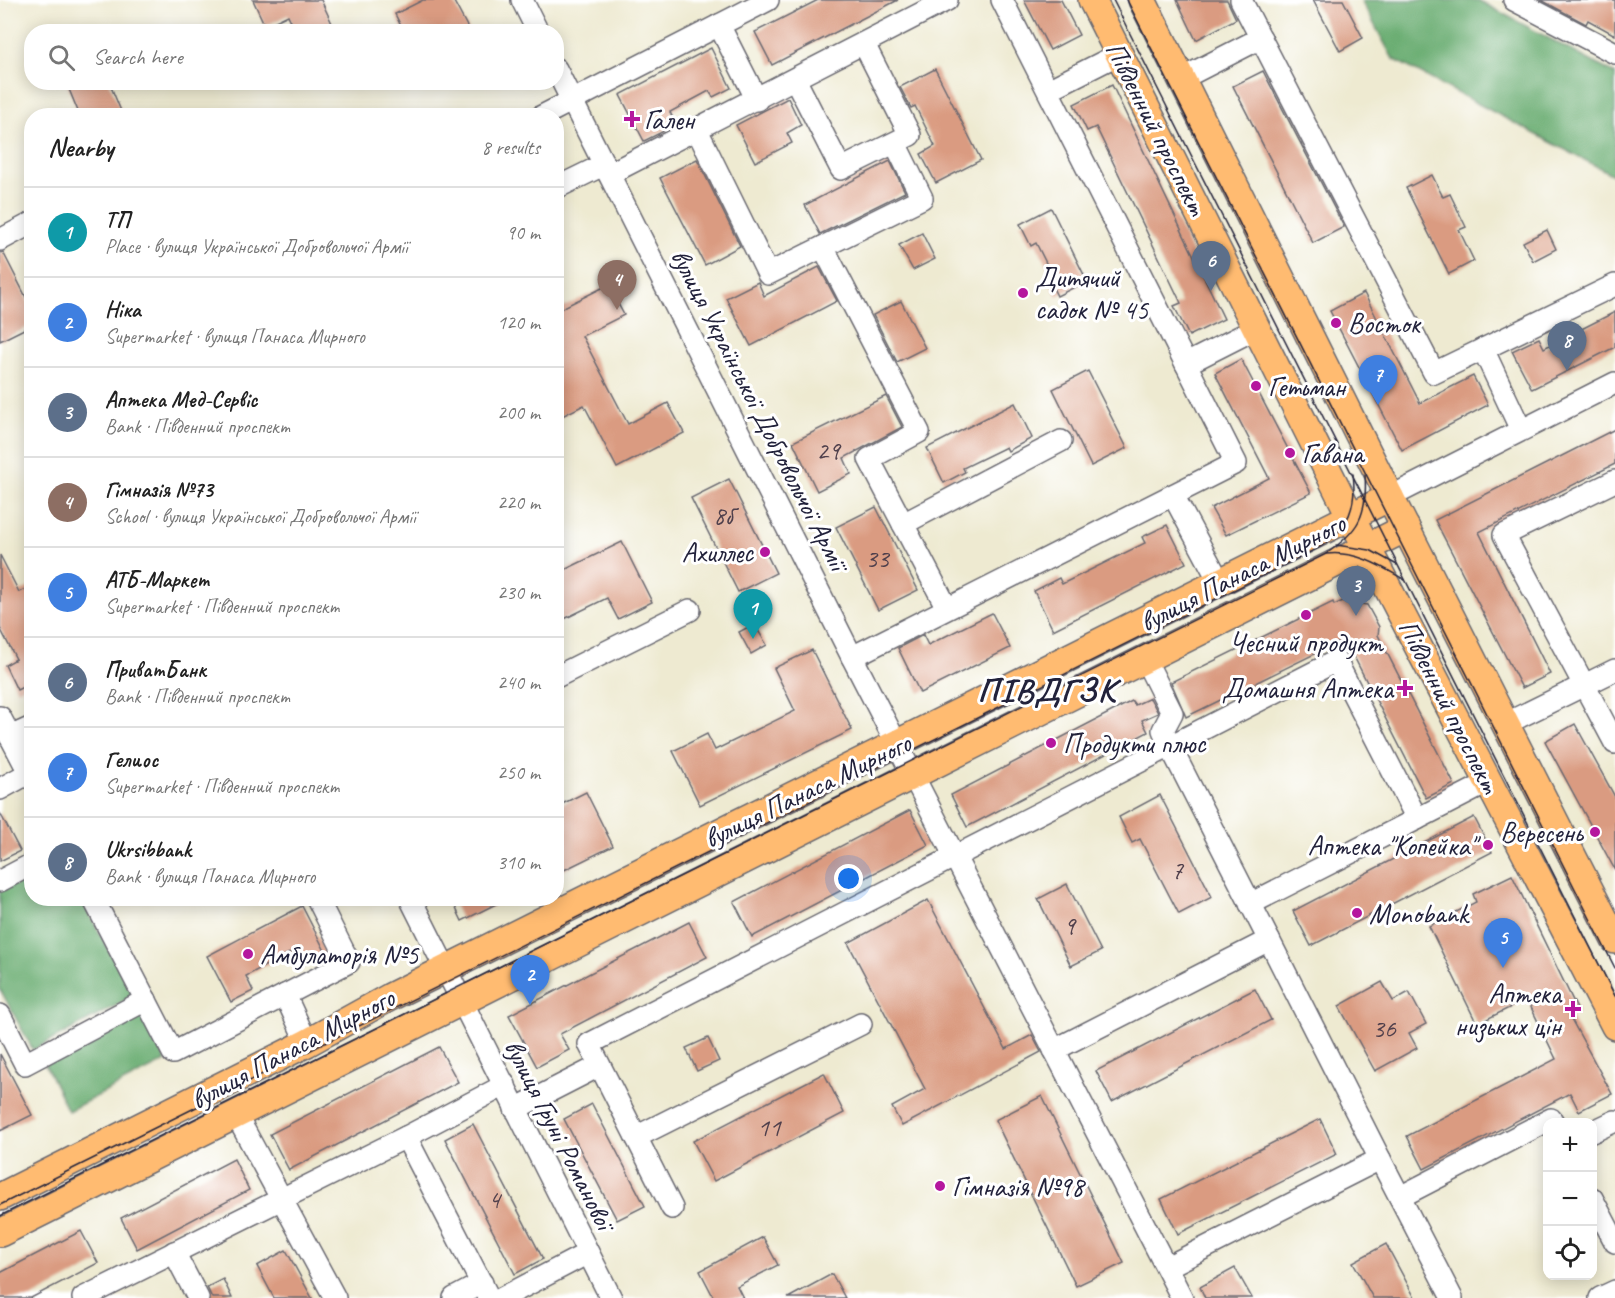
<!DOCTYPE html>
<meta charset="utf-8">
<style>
body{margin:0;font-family:Caveat,sans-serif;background:#f6f6f6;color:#222}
.controls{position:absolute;right:18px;bottom:18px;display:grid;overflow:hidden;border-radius:12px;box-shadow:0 3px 15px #0003}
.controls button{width:54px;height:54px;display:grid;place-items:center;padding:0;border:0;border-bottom:2px solid #e0e0e0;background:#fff;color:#222;font:30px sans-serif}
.you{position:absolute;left:849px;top:879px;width:21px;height:21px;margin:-15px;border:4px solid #fff;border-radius:50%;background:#1a73e8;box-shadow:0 0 0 9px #1a73e833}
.badge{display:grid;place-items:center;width:39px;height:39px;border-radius:50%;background:#b5179e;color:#fff;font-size:20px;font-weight:700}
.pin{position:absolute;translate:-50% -50px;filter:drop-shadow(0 2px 3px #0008)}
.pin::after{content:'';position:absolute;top:32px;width:21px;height:18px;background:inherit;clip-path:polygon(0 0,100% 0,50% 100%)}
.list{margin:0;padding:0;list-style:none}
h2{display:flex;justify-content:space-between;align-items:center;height:78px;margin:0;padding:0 24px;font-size:26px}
h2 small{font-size:20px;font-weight:400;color:#767676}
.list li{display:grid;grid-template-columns:39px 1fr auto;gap:18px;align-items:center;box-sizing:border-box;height:90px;padding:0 24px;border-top:2px solid #e0e0e0}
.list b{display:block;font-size:22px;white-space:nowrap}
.list p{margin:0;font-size:20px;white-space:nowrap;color:#767676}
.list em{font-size:20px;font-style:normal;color:#767676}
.icon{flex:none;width:33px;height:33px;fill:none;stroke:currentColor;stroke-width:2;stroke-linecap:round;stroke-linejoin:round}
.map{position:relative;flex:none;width:1615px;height:1298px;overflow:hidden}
.search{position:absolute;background:#fff;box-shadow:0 3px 15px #0003;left:24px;top:24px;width:540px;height:66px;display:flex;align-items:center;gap:15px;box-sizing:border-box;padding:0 21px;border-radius:24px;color:#767676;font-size:22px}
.panel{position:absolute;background:#fff;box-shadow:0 3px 15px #0003;left:24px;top:108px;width:540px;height:798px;border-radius:24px}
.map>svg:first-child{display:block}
.forest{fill:#6aad72;stroke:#466856;stroke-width:1.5}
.building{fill:#da9b81}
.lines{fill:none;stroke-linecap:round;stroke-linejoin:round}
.minor-casing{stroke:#696870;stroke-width:24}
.major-casing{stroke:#696870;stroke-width:30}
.minor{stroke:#fff;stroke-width:21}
.major{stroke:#ffbb71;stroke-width:27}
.tram{stroke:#22223b;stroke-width:1.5}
.poi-dot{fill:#b5179e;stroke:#fff;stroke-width:2}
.labels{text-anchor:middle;stroke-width:6;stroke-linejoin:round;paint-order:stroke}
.number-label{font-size:26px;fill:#50404c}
.poi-label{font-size:28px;fill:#22223b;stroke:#fff;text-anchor:start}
.street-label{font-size:28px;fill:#22223b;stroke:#fff}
.district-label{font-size:34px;font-weight:bold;letter-spacing:1.5px;fill:#22223b;stroke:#fff}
</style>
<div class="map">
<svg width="1615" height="1298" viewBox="0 0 1615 1298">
<rect width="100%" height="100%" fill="#fff"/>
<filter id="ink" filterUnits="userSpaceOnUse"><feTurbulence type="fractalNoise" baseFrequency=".0167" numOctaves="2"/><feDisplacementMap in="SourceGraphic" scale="12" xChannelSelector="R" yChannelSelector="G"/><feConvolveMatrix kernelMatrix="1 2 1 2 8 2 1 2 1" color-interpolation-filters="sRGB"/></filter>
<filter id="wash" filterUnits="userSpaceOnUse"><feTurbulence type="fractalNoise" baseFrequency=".008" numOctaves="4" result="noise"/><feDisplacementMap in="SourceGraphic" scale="24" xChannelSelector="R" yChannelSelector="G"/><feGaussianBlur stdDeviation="1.35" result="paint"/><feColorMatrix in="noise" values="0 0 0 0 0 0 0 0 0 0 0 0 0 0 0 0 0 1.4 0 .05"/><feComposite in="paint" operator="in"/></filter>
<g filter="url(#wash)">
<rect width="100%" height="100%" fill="#eeead1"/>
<g class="forest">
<path d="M 1361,0 L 1478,0 L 1615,74 L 1615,176 L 1393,59 Z"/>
<path d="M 31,874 L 32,898 L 81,899 L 134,996 L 33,1050 L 0,989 L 0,891 Z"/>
<path d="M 142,1014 L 166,1061 L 68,1111 L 45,1064 Z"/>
</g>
<g id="blocks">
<g class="building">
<path d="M 253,0 L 321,0 L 336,32 L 296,32 L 288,15 L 265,26 Z"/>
<path d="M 423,0 L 453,0 L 470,32 L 404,32 L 395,14 Z"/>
<path d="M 818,0 L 898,0 L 772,65 L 755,32 Z"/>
<path d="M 1024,0 L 1061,0 L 1079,35 L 1050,50 Z"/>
<path d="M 1177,0 L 1227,0 L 1236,19 L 1196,40 Z"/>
<path d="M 1313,0 L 1343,0 L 1363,38 L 1340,51 Z"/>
<path d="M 1541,0 L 1615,0 L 1615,35 L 1588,20 L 1586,24 Z"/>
<path d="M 711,48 L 731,88 L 713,97 L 709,91 L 670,112 L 676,125 L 644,141 L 620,95 Z"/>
<path d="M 935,69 L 981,160 L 936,183 L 921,154 L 935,146 L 915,106 L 911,108 L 900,87 Z"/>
<path d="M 1263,71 L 1344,227 L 1313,243 L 1233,86 Z"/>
<path d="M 66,82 L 109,82 L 123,116 L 80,116 Z"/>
<path d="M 1112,85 L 1224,319 L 1189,336 L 1174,306 L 1181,303 L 1096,127 L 1087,131 L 1074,104 Z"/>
<path d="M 788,98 L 801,125 L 787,133 L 792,143 L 755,162 L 736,125 Z"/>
<path d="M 697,159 L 740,246 L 705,265 L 660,178 Z"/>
<path d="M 890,161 L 905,192 L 820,234 L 805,205 Z"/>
<path d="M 1432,175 L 1443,197 L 1450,194 L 1466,227 L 1459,230 L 1474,261 L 1449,274 L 1406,188 Z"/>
<path d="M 1051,208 L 1087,281 L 1057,296 L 1046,274 L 1050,271 L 1036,243 L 1031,246 L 1020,224 Z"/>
<path d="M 1547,230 L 1556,249 L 1533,261 L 1523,242 Z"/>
<path d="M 922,233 L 935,259 L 913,270 L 899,245 Z"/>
<path d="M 3,252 L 32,309 L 32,325 L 0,341 L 0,253 Z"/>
<path d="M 819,267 L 837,301 L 751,346 L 726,298 L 758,282 L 764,296 Z"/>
<path d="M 608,285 L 624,315 L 582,336 L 628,424 L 668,403 L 684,433 L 617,468 L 584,405 L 556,419 L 556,311 Z"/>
<path d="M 1364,293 L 1420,403 L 1473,376 L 1488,405 L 1402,450 L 1330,311 Z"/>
<path d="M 901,301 L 925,348 L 897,362 L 873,315 Z"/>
<path d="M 1615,312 L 1615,347 L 1532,389 L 1512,351 L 1539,338 L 1544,348 Z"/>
<path d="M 1241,359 L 1311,493 L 1226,535 L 1211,508 L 1269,478 L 1215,373 Z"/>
<path d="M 1088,371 L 1127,448 L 1091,466 L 1053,389 Z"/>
<path d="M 886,396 L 902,427 L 844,458 L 851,474 L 817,491 L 793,442 Z"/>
<path d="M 1015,403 L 1032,438 L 1008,451 L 1006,447 L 963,468 L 965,472 L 944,483 L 927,448 Z"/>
<path d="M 1615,429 L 1615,464 L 1479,532 L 1550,674 L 1522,688 L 1435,520 Z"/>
<path d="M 729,479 L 776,573 L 738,592 L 691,498 Z"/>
<path d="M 876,507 L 918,590 L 878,610 L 836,527 Z"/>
<path d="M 1167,525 L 1186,563 L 1053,630 L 1034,591 L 1059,578 L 1062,584 L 1145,543 L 1142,537 Z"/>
<path d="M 622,542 L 652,602 L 618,619 L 607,598 L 556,623 L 556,574 Z"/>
<path d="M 0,555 L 19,592 L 32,586 L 32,688 L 29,684 L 17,690 L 5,665 L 16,659 L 0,628 Z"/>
<path d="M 1343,601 L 1367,605 L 1379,627 L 1378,635 L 1454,784 L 1426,798 L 1345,639 L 1186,717 L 1171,682 L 1333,602 L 1334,605 Z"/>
<path d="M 992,613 L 1010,648 L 920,693 L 898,648 L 923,635 L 928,645 Z"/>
<path d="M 754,624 L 767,645 L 751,654 L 739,632 Z"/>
<path d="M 812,650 L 852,730 L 700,805 L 673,751 L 707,734 L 715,750 L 795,711 L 774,668 Z"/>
<path d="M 1150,698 L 1158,713 L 1142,720 L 1148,732 L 967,827 L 951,795 L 1132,701 L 1135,705 Z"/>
<path d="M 1575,724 L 1615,797 L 1615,870 L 1545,741 Z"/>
<path d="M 586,792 L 613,846 L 556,874 L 556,807 Z"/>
<path d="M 1160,795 L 1212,897 L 1179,914 L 1140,839 L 1132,843 L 1119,817 Z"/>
<path d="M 910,810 L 928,845 L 752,937 L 734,902 Z"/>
<path d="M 0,813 L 20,851 L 0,861 Z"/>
<path d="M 1474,817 L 1492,852 L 1311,946 L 1293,911 Z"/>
<path d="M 1512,875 L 1578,1011 L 1569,1015 L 1612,1094 L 1579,1111 L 1570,1093 L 1424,1169 L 1407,1136 L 1556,1059 L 1527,999 L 1477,1024 L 1429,926 L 1476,902 L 1473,894 Z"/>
<path d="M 1067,884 L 1101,951 L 1071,966 L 1038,899 Z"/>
<path d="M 451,898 L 508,898 L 462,921 Z"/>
<path d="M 928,900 L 1006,1049 L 1032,1035 L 1041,1052 L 902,1126 L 892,1107 L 925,1089 L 848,943 Z"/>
<path d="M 302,906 L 326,953 L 303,965 L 295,950 L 246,976 L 253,991 L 231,1002 L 207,956 Z"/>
<path d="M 689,922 L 707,957 L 560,1034 L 569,1050 L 537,1067 L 509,1015 Z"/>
<path d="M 1382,982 L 1393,1001 L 1409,992 L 1426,1024 L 1409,1033 L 1417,1048 L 1375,1071 L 1339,1006 Z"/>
<path d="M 1255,989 L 1271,1020 L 1112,1102 L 1096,1071 Z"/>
<path d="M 708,1038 L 719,1061 L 697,1071 L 686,1048 Z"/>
<path d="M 439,1047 L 458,1082 L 289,1170 L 270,1134 Z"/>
<path d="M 0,1054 L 32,1115 L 0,1131 Z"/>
<path d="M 824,1073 L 844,1113 L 714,1181 L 693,1141 Z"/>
<path d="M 1042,1096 L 1124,1263 L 1076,1286 L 995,1120 Z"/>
<path d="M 592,1104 L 645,1206 L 617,1220 L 564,1119 Z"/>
<path d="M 1320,1119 L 1337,1154 L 1178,1234 L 1161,1199 Z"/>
<path d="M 473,1124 L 543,1259 L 515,1274 L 445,1139 Z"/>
<path d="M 234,1159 L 249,1190 L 137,1249 L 121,1218 Z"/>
<path d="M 81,1231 L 98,1263 L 31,1298 L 0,1298 L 0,1273 Z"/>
<path d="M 763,1237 L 778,1265 L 737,1286 L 743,1298 L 714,1298 L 700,1271 Z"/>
<path d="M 1386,1244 L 1415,1298 L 1373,1298 L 1353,1262 Z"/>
<path d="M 286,1250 L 312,1298 L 274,1298 L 257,1266 Z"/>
<path d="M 1235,1268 L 1252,1298 L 1205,1298 L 1200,1287 Z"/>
<path d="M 832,1274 L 845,1298 L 788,1298 Z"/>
<path d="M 223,1279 L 232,1298 L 212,1298 L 207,1287 Z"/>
</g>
</g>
</g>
<g filter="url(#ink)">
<use href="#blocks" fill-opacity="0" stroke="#696870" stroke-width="1.5"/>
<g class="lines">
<defs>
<g id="minor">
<path d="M 522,0 L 538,32"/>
<path d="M 1241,0 L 1434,373 L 1615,285"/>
<path d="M 1514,0 L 1615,53"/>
<path d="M 719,25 L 757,100"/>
<path d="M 556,69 L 852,657 L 1182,1298"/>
<path d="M 795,79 L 841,169 L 910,135 L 864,44"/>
<path d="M 1181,79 L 1261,38"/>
<path d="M 1048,90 L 1119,54"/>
<path d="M 542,116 L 768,0"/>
<path d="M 697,130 L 768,274 L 922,198 L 895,143"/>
<path d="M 609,174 L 947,0"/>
<path d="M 556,188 L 605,164"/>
<path d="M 0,240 L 32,223"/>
<path d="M 823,247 L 919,432 L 869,459 L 947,608"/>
<path d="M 1483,349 L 1521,430"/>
<path d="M 1186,364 L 1257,328"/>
<path d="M 1615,481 L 1504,535 L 1615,743"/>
<path d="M 1173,495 L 1220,583"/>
<path d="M 1390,497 L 1615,383"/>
<path d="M 903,524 L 1061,441"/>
<path d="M 852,657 L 1236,463 L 1002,0"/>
<path d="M 1145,659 L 1172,713 L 1163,730 L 1170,746 L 1269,940"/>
<path d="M 556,677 L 690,610"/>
<path d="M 0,717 L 32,778"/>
<path d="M 1505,724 L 1615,670"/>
<path d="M 10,737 L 32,727"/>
<path d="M 0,789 L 29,773"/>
<path d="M 0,881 L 32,864"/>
<path d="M 93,898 L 173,1053 L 349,962 L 317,898"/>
<path d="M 410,898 L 611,1298"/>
<path d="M 1250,904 L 1417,819"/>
<path d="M 285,995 L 307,1043"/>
<path d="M 0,1015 L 25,1064 L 146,1000"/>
<path d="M 1054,1050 L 1269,940 L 1380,1159 L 1167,1267"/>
<path d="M 515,1109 L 599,1066"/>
<path d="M 235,1113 L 335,1298"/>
<path d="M 1592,1132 L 1615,1121"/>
<path d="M 636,1137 L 861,1024"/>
<path d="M 1380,1159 L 1452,1298"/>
<path d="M 1400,1197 L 1551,1119 L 1553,1122"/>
<path d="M 1592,1198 L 1615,1242"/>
<path d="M 672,1208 L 589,1044 L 1336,661 L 1417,819 L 1489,782"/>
<path d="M 174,1252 L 198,1298"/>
<path d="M 83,1298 L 406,1137"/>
<path d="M 454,1298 L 482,1283"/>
<path d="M 489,1298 L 406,1137 L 505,1085"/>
<path d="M 502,1298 L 588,1253"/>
<path d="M 1600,1298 L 1615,1291"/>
</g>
<g id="major">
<path d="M 1092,0 L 1351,517 L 1615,1026"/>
<path d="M 1142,0 L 1390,497 L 1615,940"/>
<path d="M 0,1197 L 307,1043 L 390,997 L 1390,497"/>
<path d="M 0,1233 L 1406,528"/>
</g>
</defs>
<use href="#minor" class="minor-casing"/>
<use href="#major" class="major-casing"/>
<use href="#minor" class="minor"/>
<use href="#major" class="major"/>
<g class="tram">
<path d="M 1113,0 L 1615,996"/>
<path d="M 1127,0 L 1615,968"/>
<path d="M 1336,545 L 1370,550 L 1397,565"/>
<path d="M 1326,554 C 1355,550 1381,566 1405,580"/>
<path d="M 0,1205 L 1322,546 C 1349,528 1357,505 1353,474"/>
<path d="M 0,1216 L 1326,554 C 1358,531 1368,516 1365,475"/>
</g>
</g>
</g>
<g class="poi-dot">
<path d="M629 110h6v6h6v6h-6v6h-6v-6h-6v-6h6z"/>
<circle cx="1023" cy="293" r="6"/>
<circle cx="1336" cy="323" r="6"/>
<circle cx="1256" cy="386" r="6"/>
<circle cx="1290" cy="453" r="6"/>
<circle cx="765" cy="552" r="6"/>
<circle cx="1306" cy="615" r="6"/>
<path d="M1402 679h6v6h6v6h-6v6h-6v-6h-6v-6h6z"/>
<circle cx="1051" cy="743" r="6"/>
<circle cx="1595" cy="832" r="6"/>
<circle cx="1488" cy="845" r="6"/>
<circle cx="1357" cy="913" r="6"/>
<circle cx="248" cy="954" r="6"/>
<path d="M1570 1000h6v6h6v6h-6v6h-6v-6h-6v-6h6z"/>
<circle cx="940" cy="1186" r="6"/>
</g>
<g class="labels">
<g class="number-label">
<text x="828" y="459">29</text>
<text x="723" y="524">8б</text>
<text x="877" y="567">33</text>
<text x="1177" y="879">7</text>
<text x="1069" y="934">9</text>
<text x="1384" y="1037">36</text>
<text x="769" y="1136">11</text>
<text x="494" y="1208">4</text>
</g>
<g class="poi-label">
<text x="644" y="129">Гален</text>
<text x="1035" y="287">Дитячий<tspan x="1035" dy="32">садок № 45</tspan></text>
<text x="1348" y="333">Восток</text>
<text x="1268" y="396">Гетьман</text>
<text x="1302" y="463">Гавана</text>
<text x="753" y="562" text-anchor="end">Ахиллес</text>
<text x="1306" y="652" text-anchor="middle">Чесний продукт</text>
<text x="1393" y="698" text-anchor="end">Домашня Аптека</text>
<text x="1063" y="753">Продукти плюс</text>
<text x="1583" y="842" text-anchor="end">Вересень</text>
<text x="1476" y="855" text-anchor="end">Аптека "Копейка"</text>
<text x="1369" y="923">Monobank</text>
<text x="260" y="964">Амбулаторія №5</text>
<text x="1561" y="1003" text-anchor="end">Аптека<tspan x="1561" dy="32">низьких цін</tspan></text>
<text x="952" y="1196">Гімназія №98</text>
</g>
<g class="street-label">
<text transform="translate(1157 128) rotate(63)" y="10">Південний проспект</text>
<text transform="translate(760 409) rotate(63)" y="10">вулиця Української Добровольчої Армії</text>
<text transform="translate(1242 572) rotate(-27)" y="10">вулиця Панаса Мирного</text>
<text transform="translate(1450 706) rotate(63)" y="10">Південний проспект</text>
<text transform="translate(807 790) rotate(-26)" y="10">вулиця Панаса Мирного</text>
<text transform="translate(292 1048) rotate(-28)" y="10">вулиця Панаса Мирного</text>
<text transform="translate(560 1134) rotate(63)" y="10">вулиця Груні Романової</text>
</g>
<g class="district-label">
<text x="1047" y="701">ПІВДГЗК</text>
</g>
</g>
</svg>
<div class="controls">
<button>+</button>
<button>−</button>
<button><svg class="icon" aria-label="locate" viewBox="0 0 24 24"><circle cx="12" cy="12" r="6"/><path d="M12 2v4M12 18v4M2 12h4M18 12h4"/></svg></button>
</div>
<div class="you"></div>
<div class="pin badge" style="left:753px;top:639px;background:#0f9aa8">1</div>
<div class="pin badge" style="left:530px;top:1005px;background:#3f7fe0">2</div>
<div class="pin badge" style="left:1356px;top:616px;background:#5c6f8a">3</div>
<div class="pin badge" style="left:617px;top:310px;background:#8d6e63">4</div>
<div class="pin badge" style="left:1503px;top:968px;background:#3f7fe0">5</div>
<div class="pin badge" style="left:1211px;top:291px;background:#5c6f8a">6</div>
<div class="pin badge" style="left:1378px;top:405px;background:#3f7fe0">7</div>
<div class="pin badge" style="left:1567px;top:371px;background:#5c6f8a">8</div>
<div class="search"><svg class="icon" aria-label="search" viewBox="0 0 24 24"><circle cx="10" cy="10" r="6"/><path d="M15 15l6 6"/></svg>Search here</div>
<section class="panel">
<h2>Nearby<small>8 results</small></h2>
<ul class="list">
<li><span class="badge" style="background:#0f9aa8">1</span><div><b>ТП</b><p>Place · вулиця Української Добровольчої Армії</p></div><em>90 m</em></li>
<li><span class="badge" style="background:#3f7fe0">2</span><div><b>Ніка</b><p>Supermarket · вулиця Панаса Мирного</p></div><em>120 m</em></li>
<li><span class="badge" style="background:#5c6f8a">3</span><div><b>Аптека Мед-Сервіс</b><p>Bank · Південний проспект</p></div><em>200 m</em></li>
<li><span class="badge" style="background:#8d6e63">4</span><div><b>Гімназія №73</b><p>School · вулиця Української Добровольчої Армії</p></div><em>220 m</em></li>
<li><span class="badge" style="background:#3f7fe0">5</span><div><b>АТБ-Маркет</b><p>Supermarket · Південний проспект</p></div><em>230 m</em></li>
<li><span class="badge" style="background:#5c6f8a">6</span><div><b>ПриватБанк</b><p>Bank · Південний проспект</p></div><em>240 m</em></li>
<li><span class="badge" style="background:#3f7fe0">7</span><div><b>Гелиос</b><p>Supermarket · Південний проспект</p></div><em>250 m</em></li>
<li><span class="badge" style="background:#5c6f8a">8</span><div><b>Ukrsibbank</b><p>Bank · вулиця Панаса Мирного</p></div><em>310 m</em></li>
</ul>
</section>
</div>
